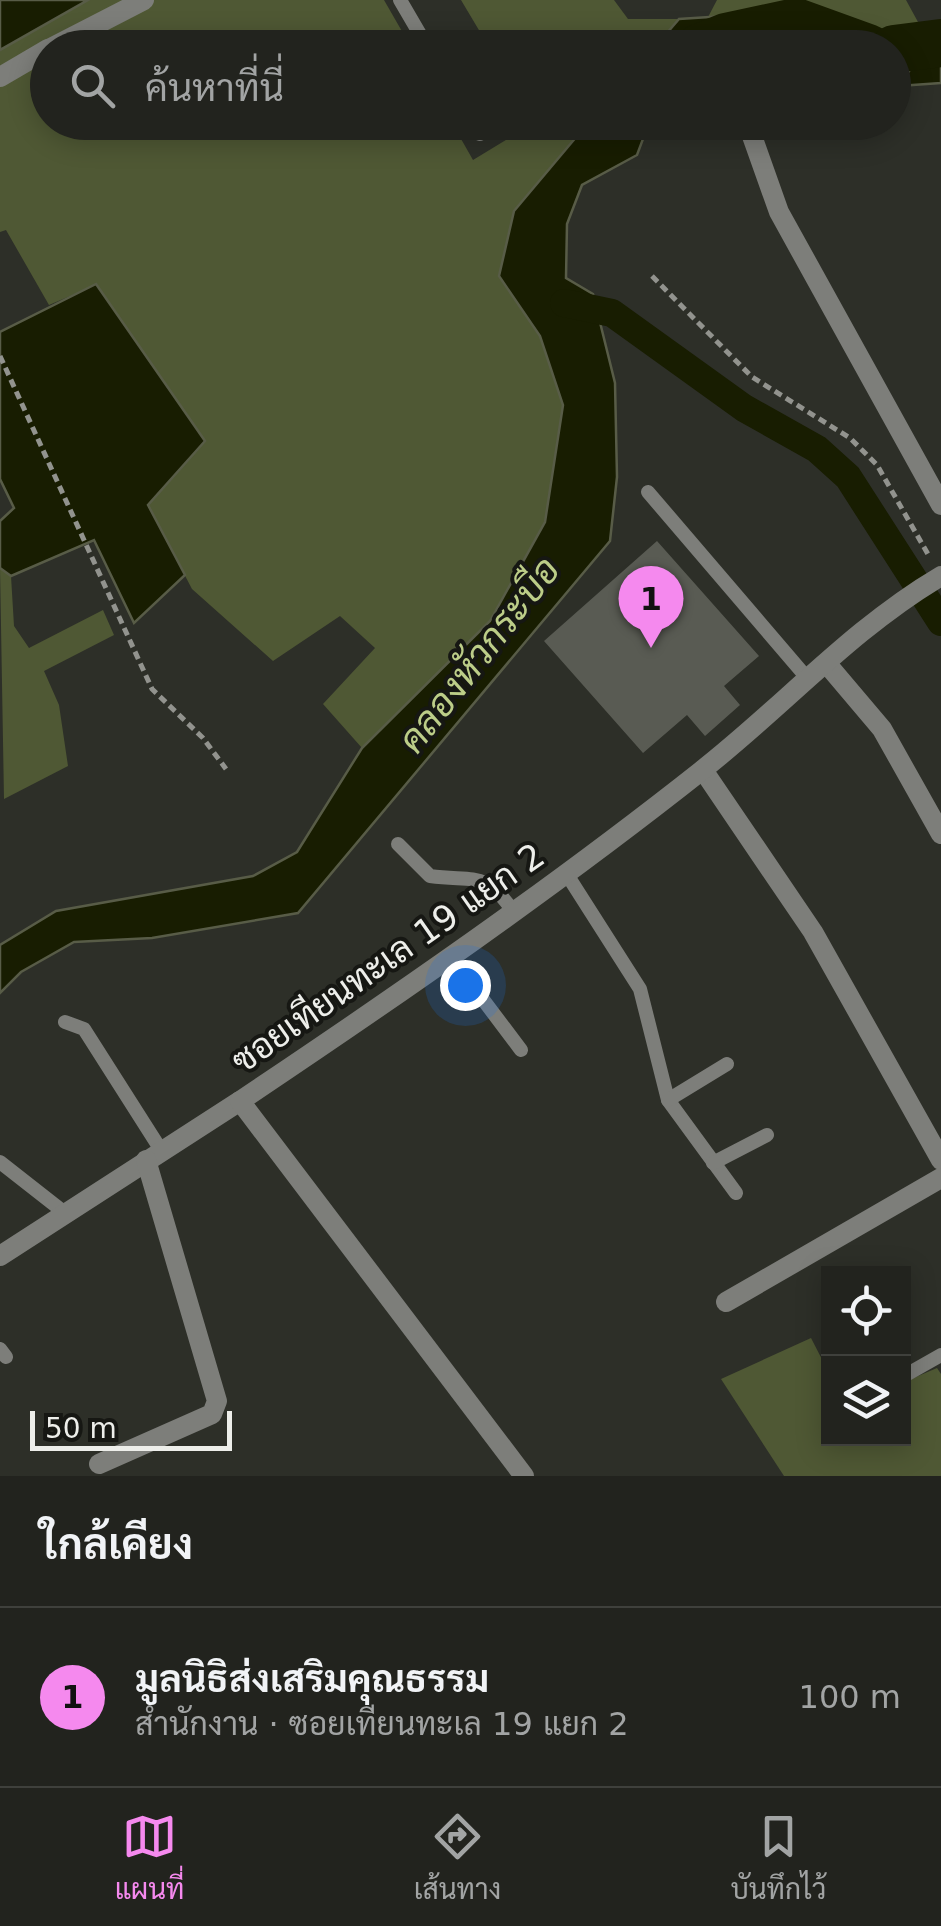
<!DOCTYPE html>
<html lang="th">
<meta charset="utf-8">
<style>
body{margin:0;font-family:"DejaVu Sans",Sarabun,sans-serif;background:#2a2b27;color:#f1f3f6}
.controls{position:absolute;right:30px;bottom:30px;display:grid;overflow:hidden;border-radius:0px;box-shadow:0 5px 25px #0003}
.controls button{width:90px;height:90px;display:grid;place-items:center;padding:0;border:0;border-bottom:2px solid #3f403c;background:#22231e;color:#f1f3f6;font:50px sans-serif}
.scale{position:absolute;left:30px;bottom:25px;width:202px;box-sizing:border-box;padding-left:10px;border:5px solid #edeeea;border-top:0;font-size:28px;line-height:35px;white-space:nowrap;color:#edeeea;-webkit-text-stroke:8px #161713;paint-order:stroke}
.you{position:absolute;left:465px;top:985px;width:35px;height:35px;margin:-25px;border:8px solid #fff;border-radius:50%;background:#1a73e8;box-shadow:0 0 0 15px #1a73e833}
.badge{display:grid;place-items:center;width:65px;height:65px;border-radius:50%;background:#f589ee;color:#111;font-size:32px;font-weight:700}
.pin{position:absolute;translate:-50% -82px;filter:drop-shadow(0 2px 5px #0008)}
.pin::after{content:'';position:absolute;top:52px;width:35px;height:30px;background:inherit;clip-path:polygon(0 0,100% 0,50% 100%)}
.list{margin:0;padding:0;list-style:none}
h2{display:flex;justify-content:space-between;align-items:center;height:130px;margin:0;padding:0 40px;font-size:42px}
h2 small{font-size:32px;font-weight:400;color:#a2a4a4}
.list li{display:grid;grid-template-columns:65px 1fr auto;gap:30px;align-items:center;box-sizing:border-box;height:180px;padding:0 40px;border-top:2px solid #3f403c}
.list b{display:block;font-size:38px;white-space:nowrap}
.list p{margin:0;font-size:32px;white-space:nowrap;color:#a2a4a4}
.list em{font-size:32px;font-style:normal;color:#a2a4a4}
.icon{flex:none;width:55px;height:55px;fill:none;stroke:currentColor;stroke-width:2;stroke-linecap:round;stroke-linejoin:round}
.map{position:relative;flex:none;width:941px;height:1476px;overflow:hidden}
.search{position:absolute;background:#22231e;box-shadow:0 5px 25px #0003;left:30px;right:30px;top:30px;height:110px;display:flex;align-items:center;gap:25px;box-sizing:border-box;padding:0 35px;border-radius:55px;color:#a2a4a4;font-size:38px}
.sheet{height:310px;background:#22231e}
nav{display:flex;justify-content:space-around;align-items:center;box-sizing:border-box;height:140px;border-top:2px solid #3f403c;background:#22231e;font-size:28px;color:#a2a4a4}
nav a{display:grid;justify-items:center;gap:5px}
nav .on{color:#f589ee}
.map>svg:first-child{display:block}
.green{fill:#4f5834}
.water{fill:#181d01;stroke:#585c47;stroke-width:2.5}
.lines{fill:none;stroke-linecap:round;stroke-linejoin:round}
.canal{stroke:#181d01;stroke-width:28}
.river{stroke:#181d01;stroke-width:48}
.building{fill:#595b53}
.path{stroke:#92938e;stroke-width:5;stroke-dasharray:8 5;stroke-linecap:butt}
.lane{stroke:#7d7e7a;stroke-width:14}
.street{stroke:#7d7e7a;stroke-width:20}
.labels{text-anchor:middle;stroke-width:8;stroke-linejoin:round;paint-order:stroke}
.street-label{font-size:35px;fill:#edeeea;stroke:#161713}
.water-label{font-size:38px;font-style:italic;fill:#bccd88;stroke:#161713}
</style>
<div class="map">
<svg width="941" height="1476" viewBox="0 0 941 1476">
<rect width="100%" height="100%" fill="#2d2f28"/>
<g class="green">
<path d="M 88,0 L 384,0 L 411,47 L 48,48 L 48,122 L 452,123 L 473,160 L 534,123 L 588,123 L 514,211 L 499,276 L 540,336 L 563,405 L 545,522 L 490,621 L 362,748 L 323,704 L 375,648 L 340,616 L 273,661 L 192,589 L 148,505 L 204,442 L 96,285 L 49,305 L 6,230 L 0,232 L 0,50 Z"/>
<path d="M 461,0 L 614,0 L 628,19 L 679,19 L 655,47 L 489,47 Z"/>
<path d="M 717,0 L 906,0 L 918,22 L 938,32 L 894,86 L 894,48 L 782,47 L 786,13 L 707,19 Z"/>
<path d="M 0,568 L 11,576 L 14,626 L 29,648 L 103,610 L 114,635 L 44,671 L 59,705 L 68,766 L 4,799 Z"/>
<path d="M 811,1338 L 828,1371 L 828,1438 L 904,1438 L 904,1382 L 937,1368 L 941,1374 L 941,1476 L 784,1476 L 721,1379 Z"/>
</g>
<g class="water">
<path d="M 0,0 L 88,0 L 0,50 Z"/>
<path d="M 786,12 L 781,45 L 655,47 L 679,19 Z"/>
<path d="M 941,30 L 941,83 L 898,86 L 938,32 Z"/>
<path d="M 588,123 L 649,123 L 637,155 L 582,185 L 567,224 L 566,278 L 593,294 L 615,383 L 617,477 L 610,541 L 298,913 L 152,938 L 74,942 L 21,972 L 0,993 L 0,945 L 56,911 L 253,876 L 297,852 L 362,748 L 490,621 L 545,522 L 563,405 L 540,336 L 499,276 L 514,211 Z"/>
<path d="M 96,284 L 205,441 L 148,505 L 185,575 L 134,623 L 94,540 L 11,576 L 0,568 L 0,521 L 14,508 L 0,479 L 0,332 Z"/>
</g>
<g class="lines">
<path class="canal" d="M 564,303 L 612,313 L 744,408 L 817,449 L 848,477 L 941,622"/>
<g class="river">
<path d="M 699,48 L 726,37 L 796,22 L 868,48"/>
<path d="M 894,49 L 941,43"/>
</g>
</g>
<path class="building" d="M 657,541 L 759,656 L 724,686 L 740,705 L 705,736 L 687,715 L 643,753 L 544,641 Z"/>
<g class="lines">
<g class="path">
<path d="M 652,276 L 752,377 L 850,438 L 877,465 L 929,556"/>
<path d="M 0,356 L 152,689 L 203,738 L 226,769"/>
</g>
<g class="lane">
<path d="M 400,0 L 428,48"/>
<path d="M 473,122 L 480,134"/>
<path d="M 648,492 L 808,679"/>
<path d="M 398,844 L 430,876 C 476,882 484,870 513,911"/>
<path d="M 566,873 L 640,989 L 668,1100 L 736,1193"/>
<path d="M 451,957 L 521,1050"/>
<path d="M 65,1022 L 84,1029 L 161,1150"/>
<path d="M 668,1100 L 727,1064"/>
<path d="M 0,1162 L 65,1213"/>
<path d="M 713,1163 L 767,1135"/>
<path d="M 0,1349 L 6,1357"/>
<path d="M 904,1376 L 941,1355"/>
</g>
<g class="street">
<path d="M 51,48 L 144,0"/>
<path d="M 0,77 L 48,49"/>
<path d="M 747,122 L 779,212 L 941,505"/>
<path d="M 827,664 L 882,729 L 941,834"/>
<path d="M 703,770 L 813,932 L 941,1160"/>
<path d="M 0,1256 L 240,1101"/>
<path d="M 726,1302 L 941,1178"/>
<path d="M 99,1464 L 212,1414 L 217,1401 L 146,1160"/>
<path d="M 524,1476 L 240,1101 C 397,996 553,888 701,771 C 783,707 851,629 941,576"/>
</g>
</g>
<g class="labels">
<g class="street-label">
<text transform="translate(388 958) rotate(-35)" y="12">ซอยเทียนทะเล 19 แยก 2</text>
</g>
<g class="water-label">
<text transform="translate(479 655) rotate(-52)" y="13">คลองหัวกระบือ</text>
</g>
</g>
</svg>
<div class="controls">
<button><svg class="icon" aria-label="locate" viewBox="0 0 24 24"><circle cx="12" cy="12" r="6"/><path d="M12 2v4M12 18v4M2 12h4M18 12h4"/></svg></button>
<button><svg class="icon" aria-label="layers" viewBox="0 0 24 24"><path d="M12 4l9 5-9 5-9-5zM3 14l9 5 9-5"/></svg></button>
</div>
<div class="scale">50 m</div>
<div class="you"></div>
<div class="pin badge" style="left:651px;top:648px">1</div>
<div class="search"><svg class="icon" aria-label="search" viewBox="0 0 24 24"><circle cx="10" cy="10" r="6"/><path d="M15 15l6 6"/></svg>ค้นหาที่นี่</div>
</div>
<section class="sheet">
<h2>ใกล้เคียง<small></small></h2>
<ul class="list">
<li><span class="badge">1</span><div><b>มูลนิธิส่งเสริมคุณธรรม</b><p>สำนักงาน · ซอยเทียนทะเล 19 แยก 2</p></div><em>100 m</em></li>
</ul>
</section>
<nav>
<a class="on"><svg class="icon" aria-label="map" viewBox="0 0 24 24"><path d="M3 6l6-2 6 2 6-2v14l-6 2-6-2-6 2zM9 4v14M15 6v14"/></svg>แผนที่</a>
<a><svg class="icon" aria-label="directions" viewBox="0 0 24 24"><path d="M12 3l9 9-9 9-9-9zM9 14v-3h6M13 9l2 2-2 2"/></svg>เส้นทาง</a>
<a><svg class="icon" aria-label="saved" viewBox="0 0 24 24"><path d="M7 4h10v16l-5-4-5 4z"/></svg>บันทึกไว้</a>
</nav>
